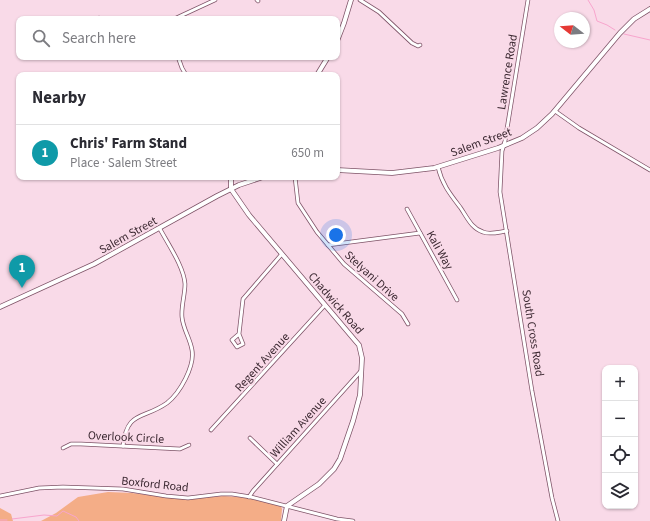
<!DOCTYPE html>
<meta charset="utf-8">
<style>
body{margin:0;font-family:"Source Sans 3",sans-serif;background:#f7f7f7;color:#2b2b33}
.controls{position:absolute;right:12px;bottom:12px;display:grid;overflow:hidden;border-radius:8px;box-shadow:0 1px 3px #0004}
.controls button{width:36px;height:36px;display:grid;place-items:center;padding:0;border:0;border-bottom:1px solid #e1e1e2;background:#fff;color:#2b2b33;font:20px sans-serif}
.compass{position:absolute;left:554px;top:12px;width:36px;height:36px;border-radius:50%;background:#fff;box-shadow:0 1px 3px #0004;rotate:287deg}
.you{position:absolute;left:336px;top:235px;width:14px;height:14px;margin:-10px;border:3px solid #fff;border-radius:50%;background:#1a73e8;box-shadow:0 0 0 6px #1a73e833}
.badge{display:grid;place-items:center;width:26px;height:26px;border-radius:50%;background:#d93025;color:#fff;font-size:13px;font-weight:700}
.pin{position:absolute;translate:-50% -33px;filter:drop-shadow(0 1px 2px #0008)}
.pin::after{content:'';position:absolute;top:21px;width:14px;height:12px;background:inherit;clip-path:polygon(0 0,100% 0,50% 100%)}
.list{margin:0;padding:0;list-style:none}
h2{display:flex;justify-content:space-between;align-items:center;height:52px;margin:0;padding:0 16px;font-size:17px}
h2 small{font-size:13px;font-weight:400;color:#7c7c81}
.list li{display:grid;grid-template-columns:26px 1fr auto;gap:12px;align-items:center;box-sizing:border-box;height:56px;padding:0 16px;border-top:1px solid #e1e1e2}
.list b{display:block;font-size:15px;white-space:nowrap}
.list p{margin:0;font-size:13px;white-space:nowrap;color:#7c7c81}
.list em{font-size:13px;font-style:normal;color:#7c7c81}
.icon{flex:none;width:22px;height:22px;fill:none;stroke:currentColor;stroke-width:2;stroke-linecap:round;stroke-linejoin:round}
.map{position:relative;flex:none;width:650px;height:521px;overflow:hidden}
.search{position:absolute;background:#fff;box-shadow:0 1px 3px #0004;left:16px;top:16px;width:324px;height:44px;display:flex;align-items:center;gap:10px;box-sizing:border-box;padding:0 14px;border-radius:8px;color:#7c7c81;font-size:15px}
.panel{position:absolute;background:#fff;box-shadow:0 1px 3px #0004;left:16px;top:72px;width:324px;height:108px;border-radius:8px}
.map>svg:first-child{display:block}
.green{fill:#f4ad87}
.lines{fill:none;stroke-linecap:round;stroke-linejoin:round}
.stream{stroke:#f8a5cd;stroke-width:1}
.street-casing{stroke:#7e5367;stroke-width:4.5}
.secondary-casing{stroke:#7e5367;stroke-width:5.5}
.street{stroke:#fff;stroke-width:3}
.secondary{stroke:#fff;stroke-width:4}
.labels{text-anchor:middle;stroke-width:4;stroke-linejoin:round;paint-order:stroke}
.street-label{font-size:12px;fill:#3c2932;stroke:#f9dae8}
</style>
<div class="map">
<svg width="650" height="521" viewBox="0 0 650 521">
<rect width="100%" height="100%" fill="#f9dae8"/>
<g class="green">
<path d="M 108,492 L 132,493 L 183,499 L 224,496 L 238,497 L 251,498 L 281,506 L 282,509 L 281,521 L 41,521 L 56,513 L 78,497 Z"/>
<path d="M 0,508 L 11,514 L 13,521 L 0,521 Z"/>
</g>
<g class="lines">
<g class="stream">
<path d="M 588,0 L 594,10 L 597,21 L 607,25 L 615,30"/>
<path d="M 624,34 L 650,40"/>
<path d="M 12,519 L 44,515 L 57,516 L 63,511 L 76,517 L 79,521"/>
<path d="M 0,520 L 7,520"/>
</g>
<defs>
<g id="street">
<path d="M 257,0 L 258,1"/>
<path d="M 360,0 L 379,12 L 412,43 L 418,46 L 420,45"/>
<path d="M 528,0 L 505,141 L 502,151 L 500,192 L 532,391 L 552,498 L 558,521"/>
<path d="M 99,18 L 99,19"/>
<path d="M 174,19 L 215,0"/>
<path d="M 178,57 L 182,68 L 186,75"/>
<path d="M 555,111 L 579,128 L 650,170"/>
<path d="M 438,167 C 442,184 450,194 460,207 C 467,217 471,228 483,232 C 490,235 499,232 507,231"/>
<path d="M 295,177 L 298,203 L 317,232 L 344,264 L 402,314 L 408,324"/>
<path d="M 407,209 L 457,300"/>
<path d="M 328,245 L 420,233"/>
<path d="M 239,334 L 243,344 L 237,347 L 232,340 L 239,334 L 243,299 L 281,255"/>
<path d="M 211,430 L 325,305"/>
<path d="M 250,438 L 277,464"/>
<path d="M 123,446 C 127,410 143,420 167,403 C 180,393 195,366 192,350 C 190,338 183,329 182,317 C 181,306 185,295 185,284 C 184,267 168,244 160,229"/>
<path d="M 63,448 L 71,444 L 81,444 L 180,449 L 189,445"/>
<path d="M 0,496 L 39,488 L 63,487 L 123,489 L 166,496 L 188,498 L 221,494 L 232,494 L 251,497 L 337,519 L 353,521"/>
<path d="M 249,497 L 253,491 L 361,371"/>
</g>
<g id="secondary">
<path d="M 337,41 L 344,23 L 351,0"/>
<path d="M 317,75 L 328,57"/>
<path d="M 337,170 L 392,173 L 434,168 L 498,148 L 522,138 L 537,128 L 552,114 L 620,33 L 634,19 L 650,9"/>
<path d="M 231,177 L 231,189 L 249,215 L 353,338 L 359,345 L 362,358 L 360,395 L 353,421 L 340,459 L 334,469 L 319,484 L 287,506 L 284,521"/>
<path d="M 0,307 L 94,264 L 217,196 L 239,185 L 263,177"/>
</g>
</defs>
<use href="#street" class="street-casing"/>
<use href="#secondary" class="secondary-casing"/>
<use href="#street" class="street"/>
<use href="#secondary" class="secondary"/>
</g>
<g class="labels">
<g class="street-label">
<text transform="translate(507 72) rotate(-81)" y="4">Lawrence Road</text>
<text transform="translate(481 142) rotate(-20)" y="4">Salem Street</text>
<text transform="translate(128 235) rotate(-29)" y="4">Salem Street</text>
<text transform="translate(440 250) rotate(61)" y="4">Kali Way</text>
<text transform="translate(372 276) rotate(42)" y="4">Stelyani Drive</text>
<text transform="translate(336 303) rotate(49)" y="4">Chadwick Road</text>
<text transform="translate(533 333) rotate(81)" y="4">South Cross Road</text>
<text transform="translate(262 362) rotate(-48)" y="4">Regent Avenue</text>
<text transform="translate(298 427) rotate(-48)" y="4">William Avenue</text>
<text transform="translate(126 437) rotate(3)" y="4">Overlook Circle</text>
<text transform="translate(155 484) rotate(6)" y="4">Boxford Road</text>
</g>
</g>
</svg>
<div class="controls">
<button>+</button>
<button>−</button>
<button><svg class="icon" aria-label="locate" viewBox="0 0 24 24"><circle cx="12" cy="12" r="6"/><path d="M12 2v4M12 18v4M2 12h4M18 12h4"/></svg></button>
<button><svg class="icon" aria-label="layers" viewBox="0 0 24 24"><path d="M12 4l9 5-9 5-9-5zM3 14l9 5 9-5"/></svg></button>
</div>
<svg class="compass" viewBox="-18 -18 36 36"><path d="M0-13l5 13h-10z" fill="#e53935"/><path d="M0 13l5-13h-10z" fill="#7c7c81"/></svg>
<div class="you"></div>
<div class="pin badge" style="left:22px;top:288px;background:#0f9aa8">1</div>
<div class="search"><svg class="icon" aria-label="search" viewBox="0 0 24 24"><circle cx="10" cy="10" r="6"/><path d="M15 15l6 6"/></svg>Search here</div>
<section class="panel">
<h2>Nearby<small></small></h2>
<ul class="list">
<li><span class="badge" style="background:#0f9aa8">1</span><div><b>Chris' Farm Stand</b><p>Place · Salem Street</p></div><em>650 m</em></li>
</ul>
</section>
</div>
